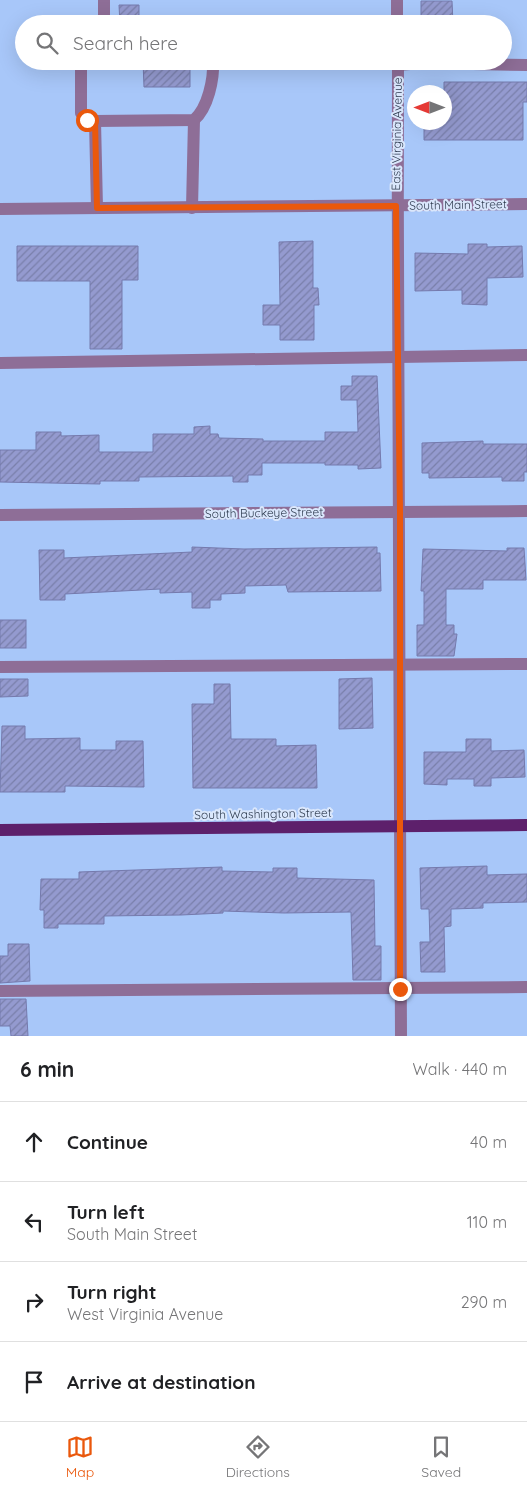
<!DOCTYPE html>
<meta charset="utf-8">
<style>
body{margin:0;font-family:Quicksand,sans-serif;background:#f2f2f2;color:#202124}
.compass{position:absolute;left:407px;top:85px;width:45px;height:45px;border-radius:50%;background:#fff;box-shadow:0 5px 20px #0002;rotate:270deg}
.stop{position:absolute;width:15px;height:15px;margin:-11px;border:4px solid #ea580c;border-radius:50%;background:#fff}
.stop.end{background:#ea580c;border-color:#fff;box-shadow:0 1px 5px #0008}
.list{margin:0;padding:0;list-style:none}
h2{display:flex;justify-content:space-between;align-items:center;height:65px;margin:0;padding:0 20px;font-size:21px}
h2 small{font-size:16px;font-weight:400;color:#757577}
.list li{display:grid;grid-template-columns:32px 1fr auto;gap:15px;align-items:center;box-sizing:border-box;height:80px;padding:0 20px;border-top:1px solid #e0e0e0}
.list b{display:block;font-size:19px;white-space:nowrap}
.list p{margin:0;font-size:16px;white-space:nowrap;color:#757577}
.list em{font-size:16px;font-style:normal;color:#757577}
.icon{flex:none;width:28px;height:28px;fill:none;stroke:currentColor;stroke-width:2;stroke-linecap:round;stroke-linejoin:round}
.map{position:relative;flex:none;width:527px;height:1036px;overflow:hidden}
.search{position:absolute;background:#fff;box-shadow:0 5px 20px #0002;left:15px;right:15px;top:15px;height:55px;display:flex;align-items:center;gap:12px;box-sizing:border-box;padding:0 18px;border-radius:28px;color:#757577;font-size:19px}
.sheet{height:385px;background:#fff}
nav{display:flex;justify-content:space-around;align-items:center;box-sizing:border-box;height:70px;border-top:1px solid #e0e0e0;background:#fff;font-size:14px;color:#757577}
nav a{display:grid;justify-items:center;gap:2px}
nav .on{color:#ea580c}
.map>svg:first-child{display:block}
.building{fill:url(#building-hatch);stroke:#757aad}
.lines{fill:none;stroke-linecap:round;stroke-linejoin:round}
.minor-tunnel{stroke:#90abd7;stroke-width:12;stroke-dasharray:12 6;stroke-linecap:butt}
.minor{stroke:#8e6e97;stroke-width:12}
.major{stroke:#5d206b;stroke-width:12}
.route{stroke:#ea580c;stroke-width:6}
.labels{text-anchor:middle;stroke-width:4;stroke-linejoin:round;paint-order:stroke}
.street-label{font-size:12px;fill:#303d51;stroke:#dae7fc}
</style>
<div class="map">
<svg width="527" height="1036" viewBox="0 0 527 1036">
<defs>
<pattern id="building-hatch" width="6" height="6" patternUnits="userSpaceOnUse" patternTransform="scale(1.25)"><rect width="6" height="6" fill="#949acf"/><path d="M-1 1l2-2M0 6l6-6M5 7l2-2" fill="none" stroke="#797faa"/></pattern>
</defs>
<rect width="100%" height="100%" fill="#a8c7f9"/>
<g class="building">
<path d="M 421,1 L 452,1 L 453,24 L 421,24 Z"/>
<path d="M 119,5 L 139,5 L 139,15 L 132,19 L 131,24 L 120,24 Z"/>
<path d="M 143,61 L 190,61 L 190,87 L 144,87 Z"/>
<path d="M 444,82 L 527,82 L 527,102 L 523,102 L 523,140 L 424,140 L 424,122 L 444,122 Z"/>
<path d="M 313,241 L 313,288 L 318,288 L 319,305 L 314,305 L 314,340 L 280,340 L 280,325 L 263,325 L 263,305 L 280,305 L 279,242 Z"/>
<path d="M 468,244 L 487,244 L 487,247 L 522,246 L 523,277 L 487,278 L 487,305 L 462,304 L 462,290 L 415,291 L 415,253 L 468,254 Z"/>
<path d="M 17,246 L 138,246 L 138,280 L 122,280 L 122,349 L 90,349 L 90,281 L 17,281 Z"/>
<path d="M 352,376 L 377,376 L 381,468 L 358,469 L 358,465 L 325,465 L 325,463 L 262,463 L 262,475 L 248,475 L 248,482 L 233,482 L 233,476 L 139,477 L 139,481 L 100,481 L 100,484 L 0,482 L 0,450 L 36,450 L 36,432 L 61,432 L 61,436 L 99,435 L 99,452 L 153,452 L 153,434 L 194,434 L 194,427 L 210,426 L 210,434 L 218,434 L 219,438 L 263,439 L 263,441 L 325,441 L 325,432 L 358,432 L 357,400 L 341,400 L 341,386 L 352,386 Z"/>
<path d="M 483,441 L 483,444 L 527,444 L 527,472 L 524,472 L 524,481 L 502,481 L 502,477 L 429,478 L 429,473 L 422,473 L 422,443 Z"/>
<path d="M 192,547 L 244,549 L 377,547 L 377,553 L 380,553 L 381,591 L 288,592 L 286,585 L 245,586 L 245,593 L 221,594 L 221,600 L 210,600 L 210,608 L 192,608 L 192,592 L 160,593 L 160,589 L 65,594 L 65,600 L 40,600 L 39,550 L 64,550 L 64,558 L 192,552 Z"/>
<path d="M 507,548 L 524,548 L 526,580 L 483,580 L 483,589 L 446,589 L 446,625 L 454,625 L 454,634 L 457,634 L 454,656 L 417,656 L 417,625 L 424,625 L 424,591 L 421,591 L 423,549 L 507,551 Z"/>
<rect x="0" y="620" width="26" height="28"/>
<path d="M 372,678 L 373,728 L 339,729 L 339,679 Z"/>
<path d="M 0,679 L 28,679 L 28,696 L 0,697 Z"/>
<path d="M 214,684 L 230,684 L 231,739 L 276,739 L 276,746 L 316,745 L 317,788 L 193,788 L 192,704 L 214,704 Z"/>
<path d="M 2,726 L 25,726 L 25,739 L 80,738 L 80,750 L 116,750 L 116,741 L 143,741 L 144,787 L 65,786 L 65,792 L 0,792 Z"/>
<path d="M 466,739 L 491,739 L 491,751 L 524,750 L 525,777 L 491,778 L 491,786 L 474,786 L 474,779 L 447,779 L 447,785 L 424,784 L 424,752 L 466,752 Z"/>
<path d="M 487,866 L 487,875 L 527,874 L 527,902 L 483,903 L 483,908 L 451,909 L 451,926 L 444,927 L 445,972 L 421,972 L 420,942 L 430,942 L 429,909 L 421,909 L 420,868 Z"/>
<path d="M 222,867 L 222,871 L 273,872 L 273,868 L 297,868 L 297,878 L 374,880 L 375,946 L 381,946 L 381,980 L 353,980 L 351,912 L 284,913 L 223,911 L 223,913 L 181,915 L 104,916 L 104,924 L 58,924 L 58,928 L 44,928 L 44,910 L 40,910 L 41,879 L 79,879 L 79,872 Z"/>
<path d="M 8,944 L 29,944 L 30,981 L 0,983 L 0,956 L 8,956 Z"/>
<path d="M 0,999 L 26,999 L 28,1036 L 11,1036 L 10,1026 L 0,1026 Z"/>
</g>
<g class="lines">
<path class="minor-tunnel" d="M 121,24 L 139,23"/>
<g class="minor">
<path d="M 397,0 L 397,24"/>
<path d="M 139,23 L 205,21 L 211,24"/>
<path d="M 104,24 L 104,0"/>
<path d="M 81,61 L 81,113 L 87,121 L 95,121 L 97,208"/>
<path d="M 398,61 C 397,386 400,711 401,1036"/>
<path d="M 398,65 L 422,63 L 527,65"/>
<path d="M 95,121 L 194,120 C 208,108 214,79 213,61"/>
<path d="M 192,208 L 194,120"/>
<path d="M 0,209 L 527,204"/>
<path d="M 0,363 L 527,355"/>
<path d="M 0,515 L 527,511"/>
<path d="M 0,667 L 527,664"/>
<path d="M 0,991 L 527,987"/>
</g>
<path class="major" d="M 0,830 L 527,825"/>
</g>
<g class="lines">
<path class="route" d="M 87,120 L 95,121 L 97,208 L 396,206 L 400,512 L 400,989"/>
</g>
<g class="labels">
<g class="street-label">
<text transform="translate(397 134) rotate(-89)" y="4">East Virginia Avenue</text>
<text transform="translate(458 205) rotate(-1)" y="4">South Main Street</text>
<text transform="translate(264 513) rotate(-1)" y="4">South Buckeye Street</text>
<text transform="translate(263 814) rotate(-1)" y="4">South Washington Street</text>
</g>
</g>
</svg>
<svg class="compass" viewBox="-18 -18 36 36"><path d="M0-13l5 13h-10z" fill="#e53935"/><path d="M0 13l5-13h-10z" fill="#757577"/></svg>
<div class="stop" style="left:87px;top:120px"></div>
<div class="stop end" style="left:400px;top:989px"></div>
<div class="search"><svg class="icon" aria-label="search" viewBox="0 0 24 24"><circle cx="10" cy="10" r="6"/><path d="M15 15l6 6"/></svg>Search here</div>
</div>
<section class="sheet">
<h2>6 min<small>Walk · 440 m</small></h2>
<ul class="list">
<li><svg class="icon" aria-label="ahead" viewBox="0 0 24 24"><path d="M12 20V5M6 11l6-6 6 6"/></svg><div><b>Continue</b></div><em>40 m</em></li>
<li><svg class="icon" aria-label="left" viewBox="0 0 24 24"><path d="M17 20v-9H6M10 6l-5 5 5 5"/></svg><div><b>Turn left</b><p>South Main Street</p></div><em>110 m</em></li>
<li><svg class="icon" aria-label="right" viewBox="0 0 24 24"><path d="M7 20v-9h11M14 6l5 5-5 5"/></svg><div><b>Turn right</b><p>West Virginia Avenue</p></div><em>290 m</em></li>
<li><svg class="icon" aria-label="arrive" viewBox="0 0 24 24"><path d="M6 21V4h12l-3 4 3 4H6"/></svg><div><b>Arrive at destination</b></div></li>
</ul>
</section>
<nav>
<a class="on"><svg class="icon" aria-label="map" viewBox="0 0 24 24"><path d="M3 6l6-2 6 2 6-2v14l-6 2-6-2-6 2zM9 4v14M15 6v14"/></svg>Map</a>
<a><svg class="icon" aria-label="directions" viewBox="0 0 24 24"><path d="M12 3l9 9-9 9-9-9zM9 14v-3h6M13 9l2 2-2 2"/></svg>Directions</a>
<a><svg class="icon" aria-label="saved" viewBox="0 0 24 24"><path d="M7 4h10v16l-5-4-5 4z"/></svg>Saved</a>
</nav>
